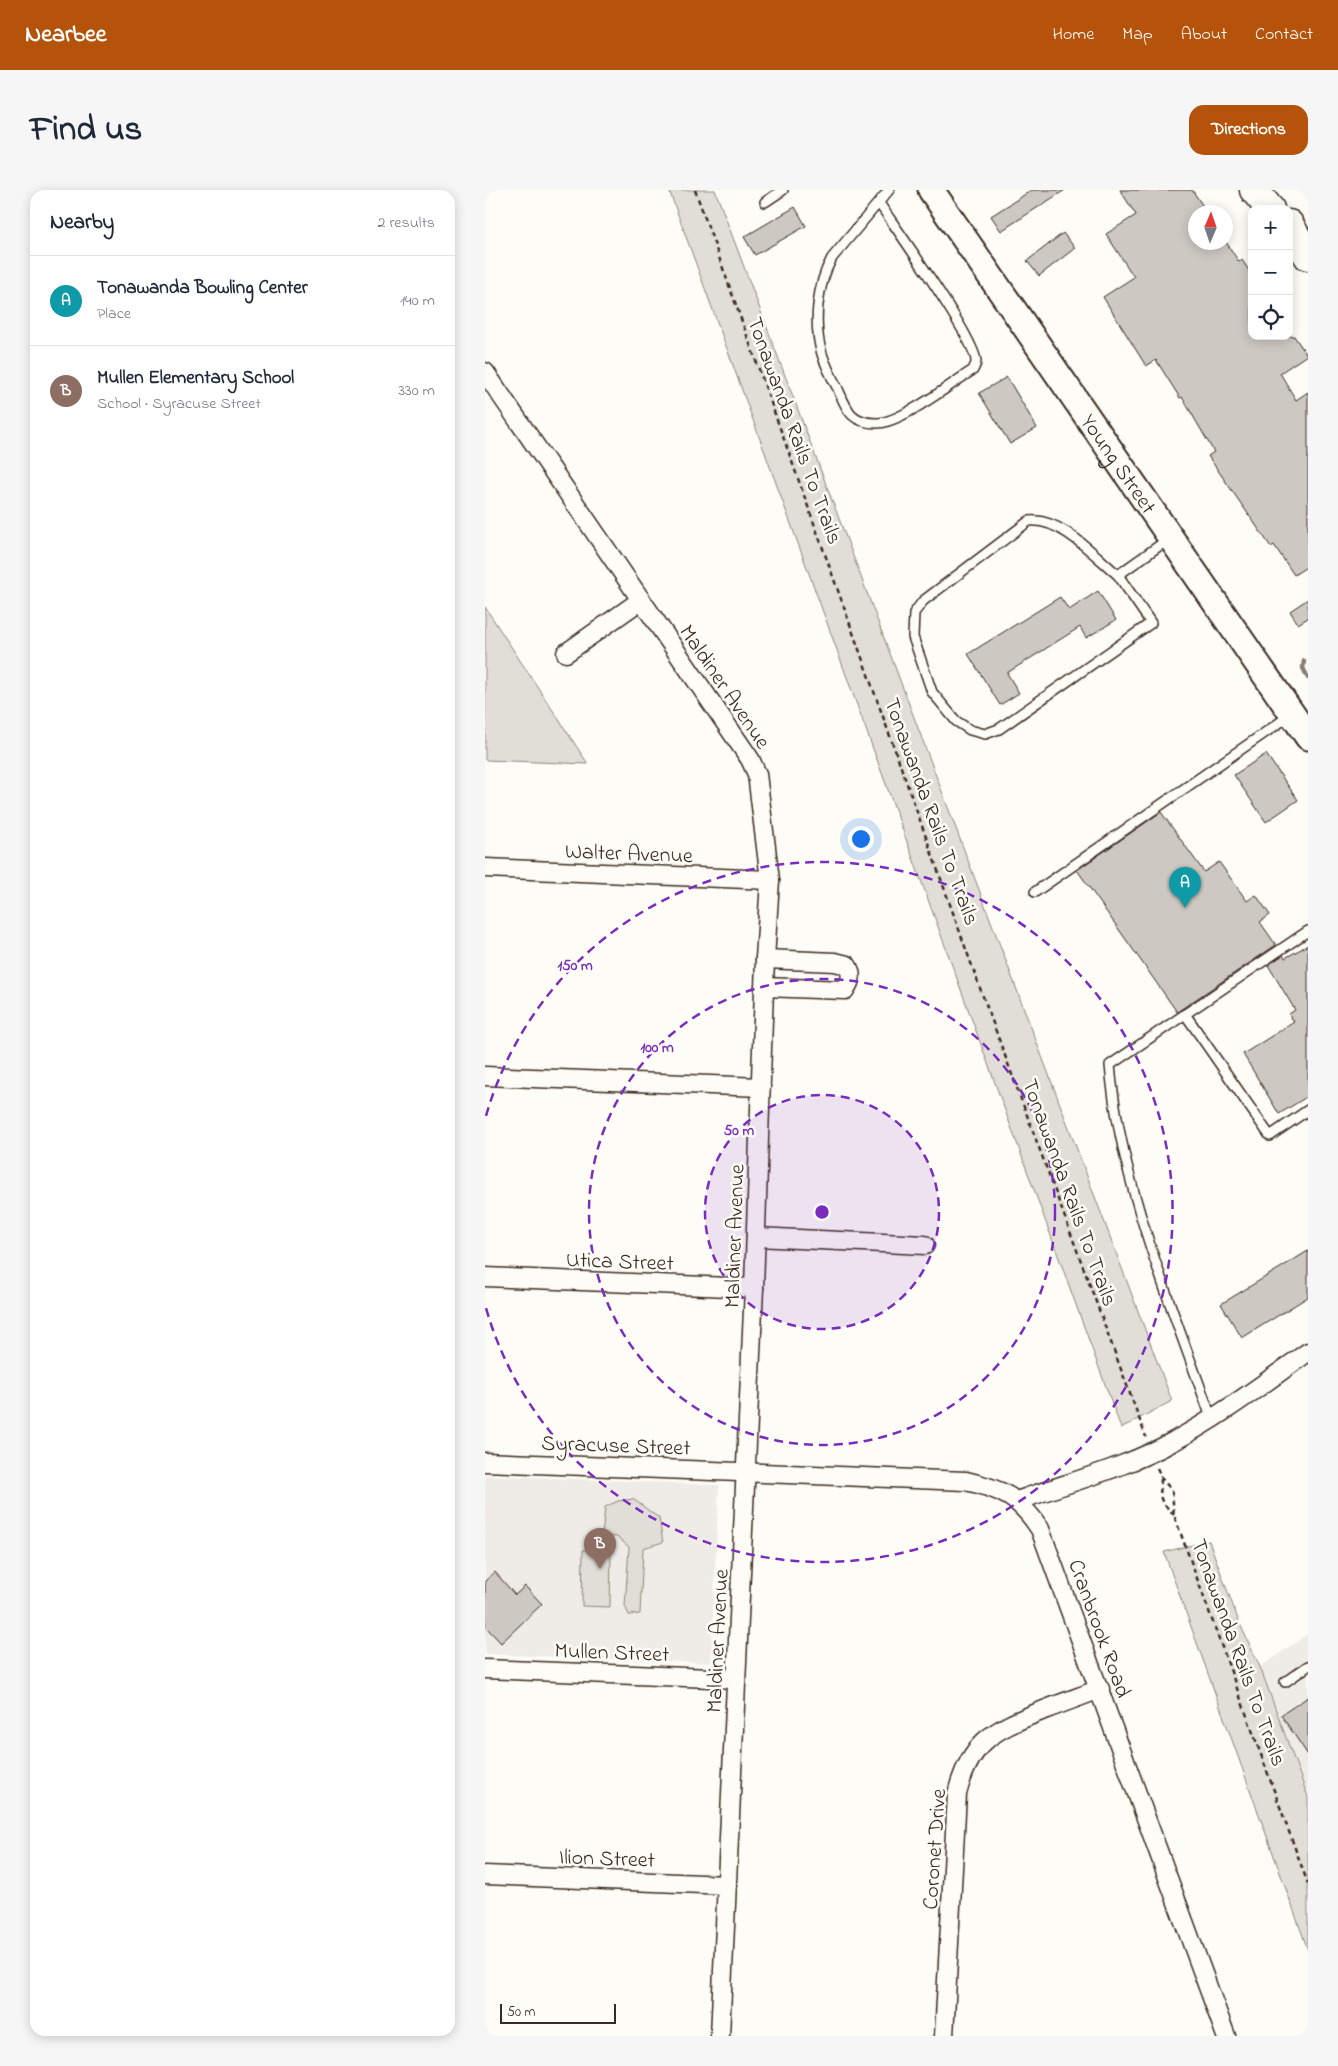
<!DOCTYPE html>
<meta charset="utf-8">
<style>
body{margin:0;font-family:"Indie Flower",sans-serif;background:#f6f6f7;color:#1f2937}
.controls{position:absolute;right:15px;top:15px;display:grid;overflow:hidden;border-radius:10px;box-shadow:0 2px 12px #0003}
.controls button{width:45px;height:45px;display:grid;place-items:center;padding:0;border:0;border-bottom:1px solid #e0e1e3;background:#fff;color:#1f2937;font:25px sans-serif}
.compass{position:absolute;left:703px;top:15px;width:45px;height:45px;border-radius:50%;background:#fff;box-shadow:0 2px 12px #0003;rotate:2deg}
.scale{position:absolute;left:15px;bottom:12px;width:116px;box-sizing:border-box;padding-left:5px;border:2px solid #3b2a1e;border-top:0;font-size:14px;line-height:18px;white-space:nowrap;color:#3b2a1e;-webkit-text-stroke:4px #fdfcf7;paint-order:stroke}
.you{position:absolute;left:375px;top:648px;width:18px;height:18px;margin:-12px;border:4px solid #fff;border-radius:50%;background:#1a73e8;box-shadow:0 0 0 8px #1a73e833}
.badge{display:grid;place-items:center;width:32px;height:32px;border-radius:50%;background:#b45309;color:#fff;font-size:16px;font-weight:700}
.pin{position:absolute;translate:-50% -41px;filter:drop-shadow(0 1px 2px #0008)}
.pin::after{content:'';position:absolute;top:26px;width:18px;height:15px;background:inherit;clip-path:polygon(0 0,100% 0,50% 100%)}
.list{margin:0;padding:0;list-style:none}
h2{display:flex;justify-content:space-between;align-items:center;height:65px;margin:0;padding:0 20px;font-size:21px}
h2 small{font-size:16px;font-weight:400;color:#747a83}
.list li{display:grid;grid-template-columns:32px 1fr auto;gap:15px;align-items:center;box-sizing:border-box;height:90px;padding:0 20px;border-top:1px solid #e0e1e3}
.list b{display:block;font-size:19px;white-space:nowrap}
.list p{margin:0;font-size:16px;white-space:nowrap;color:#747a83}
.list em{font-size:16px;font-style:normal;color:#747a83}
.icon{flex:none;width:28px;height:28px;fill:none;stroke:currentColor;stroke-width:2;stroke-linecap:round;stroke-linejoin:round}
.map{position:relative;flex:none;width:823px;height:1846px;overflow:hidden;border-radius:15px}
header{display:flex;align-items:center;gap:30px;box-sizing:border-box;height:70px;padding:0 25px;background:#b45309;color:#fff}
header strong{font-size:24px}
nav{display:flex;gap:28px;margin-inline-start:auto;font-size:18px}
.intro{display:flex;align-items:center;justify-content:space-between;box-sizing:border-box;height:120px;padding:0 30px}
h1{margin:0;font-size:35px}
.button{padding:12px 22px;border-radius:15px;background:#b45309;color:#fff;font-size:18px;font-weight:700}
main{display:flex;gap:30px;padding:0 30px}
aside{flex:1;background:#fff;border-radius:15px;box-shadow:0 2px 12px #0003}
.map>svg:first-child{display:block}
.built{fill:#efece7}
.green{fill:#e1ded7;stroke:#8e847a}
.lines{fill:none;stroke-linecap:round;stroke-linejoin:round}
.stream{stroke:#887d74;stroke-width:4.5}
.building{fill:#cdc8c2;stroke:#3b2a1e}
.lane-casing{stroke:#3b2a1e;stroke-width:12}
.street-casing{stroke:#3b2a1e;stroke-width:21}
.secondary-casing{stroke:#3b2a1e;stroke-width:29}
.primary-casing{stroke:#3b2a1e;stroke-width:31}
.path{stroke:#3b2a1e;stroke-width:2.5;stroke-dasharray:5 4;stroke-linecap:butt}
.lane{stroke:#fdfcf7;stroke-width:9}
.street{stroke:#fdfcf7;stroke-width:18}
.secondary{stroke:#fdfcf7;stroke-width:25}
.primary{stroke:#fdfcf7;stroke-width:28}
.ring{fill:none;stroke:#7b2cbf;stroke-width:2.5;stroke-dasharray:9 6}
.labels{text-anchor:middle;stroke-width:5;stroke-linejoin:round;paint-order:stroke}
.street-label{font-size:22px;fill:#3b2a1e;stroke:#fdfcf7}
.centre{fill:#7b2cbf;stroke:#fdfcf7;stroke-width:2.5}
.ring-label{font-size:15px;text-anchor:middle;font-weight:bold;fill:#7b2cbf;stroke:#fdfcf7;stroke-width:5;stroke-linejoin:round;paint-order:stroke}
</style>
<header>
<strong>Nearbee</strong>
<nav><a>Home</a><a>Map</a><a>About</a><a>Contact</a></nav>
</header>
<div class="intro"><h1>Find us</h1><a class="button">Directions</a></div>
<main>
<aside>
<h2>Nearby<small>2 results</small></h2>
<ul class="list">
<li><span class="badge" style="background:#0f9aa8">A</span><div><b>Tonawanda Bowling Center</b><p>Place</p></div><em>140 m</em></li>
<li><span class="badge" style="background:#8d6e63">B</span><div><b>Mullen Elementary School</b><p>School · Syracuse Street</p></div><em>330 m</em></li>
</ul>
</aside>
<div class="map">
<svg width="823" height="1846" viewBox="0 0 823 1846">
<rect width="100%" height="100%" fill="#fdfcf7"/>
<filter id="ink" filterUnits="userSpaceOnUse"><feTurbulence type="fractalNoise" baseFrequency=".02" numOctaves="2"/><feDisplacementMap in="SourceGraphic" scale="10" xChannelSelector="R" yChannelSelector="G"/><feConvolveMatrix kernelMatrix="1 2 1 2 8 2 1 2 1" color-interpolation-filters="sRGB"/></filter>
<g filter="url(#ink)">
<g class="built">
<path d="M 0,1285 L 234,1295 L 226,1473 L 0,1464 Z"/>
<path d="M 823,1444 L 823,1607 L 775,1477 Z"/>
</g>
<g class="green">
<path d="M 184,0 L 230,0 L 687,1211 L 636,1238 Z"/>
<path d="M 0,417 L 103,574 L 0,570 Z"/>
<path d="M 148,1309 L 174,1328 L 178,1352 L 158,1358 L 155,1424 L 144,1425 L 140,1416 L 144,1357 L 132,1347 L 117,1346 L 120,1317 L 133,1311 Z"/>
<path d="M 724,1351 L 754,1432 L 775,1477 L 823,1607 L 823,1760 L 679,1362 Z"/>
<path d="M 98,1360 L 126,1361 L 125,1417 L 97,1416 Z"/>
</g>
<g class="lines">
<path class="stream" d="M 819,471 L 818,478 L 823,488"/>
</g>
<g class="building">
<path d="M 547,0 L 580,0 L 516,41 L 506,26 Z"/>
<path d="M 635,0 L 707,0 L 722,22 L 710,22 L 710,52 L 741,52 L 754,72 L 757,70 L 767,85 L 767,146 L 809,146 L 822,165 L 795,183 L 811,210 L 823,202 L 823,376 L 809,385 L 789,355 L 786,357 L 723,266 L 729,262 L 697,207 L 695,208 L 671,170 L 661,176 L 618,107 L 649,87 L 621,44 L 651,25 Z"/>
<path d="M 310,17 L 321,36 L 270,65 L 259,47 Z"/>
<path d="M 578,43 L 590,58 L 554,86 L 542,71 Z"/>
<path d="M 522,187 L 552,238 L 525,254 L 494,203 Z"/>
<path d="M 613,401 L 631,430 L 601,448 L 595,437 L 522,483 L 534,503 L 515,515 L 483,464 L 575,407 L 584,420 Z"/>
<path d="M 823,409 L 823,428 L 813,434 L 805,421 Z"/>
<path d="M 781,564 L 813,610 L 781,632 L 749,585 Z"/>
<path d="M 676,622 L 719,682 L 734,672 L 762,711 L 771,705 L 785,725 L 775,732 L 791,755 L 692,822 L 592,680 Z"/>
<path d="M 823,755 L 823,906 L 794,924 L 758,864 L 809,832 L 804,824 L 810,820 L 783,775 L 798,765 L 800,768 Z"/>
<path d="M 823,1061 L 823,1107 L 757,1148 L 736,1114 Z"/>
<path d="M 10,1382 L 30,1405 L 40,1396 L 57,1414 L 16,1453 L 0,1436 L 0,1391 Z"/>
<path d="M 823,1507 L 823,1565 L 796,1525 Z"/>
</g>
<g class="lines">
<defs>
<g id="lane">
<path d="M 280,12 L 298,0"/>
<path d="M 394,13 C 410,37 492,151 491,172 C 491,175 489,177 488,180 C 467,193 416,233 392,233 C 366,233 362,220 353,199 C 347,188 341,176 337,164 C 328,134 332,95 347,68 L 404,0"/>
<path d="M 633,385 C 610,366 575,327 544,331 L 438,411 L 429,423 L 428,447 L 447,502 L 471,531 L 485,540 L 500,544 L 514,539 L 666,433 L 633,385 L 685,348"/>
<path d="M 550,702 L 807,524"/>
<path d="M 700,824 L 785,946 L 823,920"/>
<path d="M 727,1230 C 687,1117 635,994 625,875 L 823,741"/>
<path d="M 800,1492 L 823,1476"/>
</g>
<g id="street">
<path d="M 0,182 L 265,569 L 272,584 L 285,690 L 280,769 L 269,1098 L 235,1846"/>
<path d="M 81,463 L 156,410"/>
<path d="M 0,678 L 285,690"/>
<path d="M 279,797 L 360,800 C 366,791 368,784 362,775 L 350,772 L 280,769"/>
<path d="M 0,886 L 276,897"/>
<path d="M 271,1047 L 440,1055"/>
<path d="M 0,1087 L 269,1098"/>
<path d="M 0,1272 L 481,1291 C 517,1299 535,1308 555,1339 L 741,1846"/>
<path d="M 532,1311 C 584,1292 641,1278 689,1251 C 736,1226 779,1193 823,1162"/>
<path d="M 0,1479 L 251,1489"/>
<path d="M 0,1685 L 242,1695"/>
<path d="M 459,1846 L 472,1604 C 485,1552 507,1541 554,1522 C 574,1514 594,1507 615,1499"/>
</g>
<g id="secondary">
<path id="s1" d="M 446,0 L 823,547"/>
</g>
<g id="primary">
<path d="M 769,0 L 785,19"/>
<path d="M 804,34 L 823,66"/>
</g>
</defs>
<use href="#lane" class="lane-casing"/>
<use href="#street" class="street-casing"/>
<use href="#secondary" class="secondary-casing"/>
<use href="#primary" class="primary-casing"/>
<g class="path">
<path d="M 210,0 L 492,790 L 661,1247"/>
<path d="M 672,1278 L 676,1287 L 687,1301 L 689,1325 L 823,1694"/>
<path d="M 676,1289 C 675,1313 673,1307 689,1325"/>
</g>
<use href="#lane" class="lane"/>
<use href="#street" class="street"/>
<use href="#secondary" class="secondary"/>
<use href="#primary" class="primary"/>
</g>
</g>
<circle cx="337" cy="1022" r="117" fill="#7b2cbf" fill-opacity=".12"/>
<g class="ring">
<circle cx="337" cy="1022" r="117"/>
<circle cx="337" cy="1022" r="233"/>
<path d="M1 926A350 350 0 1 1 1 1118"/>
</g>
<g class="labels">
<g class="street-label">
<text transform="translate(311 240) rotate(70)" y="8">Tonawanda Rails To Trails</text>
<text dy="8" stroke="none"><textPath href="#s1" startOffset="332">Young Street</textPath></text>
<text transform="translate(241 496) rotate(56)" y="8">Maldiner Avenue</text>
<text transform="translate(448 621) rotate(70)" y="8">Tonawanda Rails To Trails</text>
<text transform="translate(144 662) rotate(2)" y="8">Walter Avenue</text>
<text transform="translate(586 1002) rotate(70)" y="8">Tonawanda Rails To Trails</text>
<text transform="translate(248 1046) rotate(-88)" y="8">Maldiner Avenue</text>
<text transform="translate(135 1070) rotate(2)" y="8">Utica Street</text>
<text transform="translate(131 1254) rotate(2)" y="8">Syracuse Street</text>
<text transform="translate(616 1438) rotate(70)" y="8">Cranbrook Road</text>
<text transform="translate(231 1451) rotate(-87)" y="8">Maldiner Avenue</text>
<text transform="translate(127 1461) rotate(2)" y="8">Mullen Street</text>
<text transform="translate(755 1462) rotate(70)" y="8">Tonawanda Rails To Trails</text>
<text transform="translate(448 1659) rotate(-86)" y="8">Coronet Drive</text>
<text transform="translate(122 1667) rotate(2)" y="8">Ilion Street</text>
</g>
</g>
<circle cx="337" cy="1022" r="8" class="centre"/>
<g class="ring-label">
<text x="90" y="780">150 m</text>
<text x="172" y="862">100 m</text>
<text x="254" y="945">50 m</text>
</g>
</svg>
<div class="controls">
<button>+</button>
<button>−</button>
<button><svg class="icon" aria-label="locate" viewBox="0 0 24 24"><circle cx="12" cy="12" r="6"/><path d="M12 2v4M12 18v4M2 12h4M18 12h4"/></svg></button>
</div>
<svg class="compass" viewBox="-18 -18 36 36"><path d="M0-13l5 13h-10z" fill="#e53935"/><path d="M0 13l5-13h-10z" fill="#747a83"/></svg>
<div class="scale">50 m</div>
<div class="you"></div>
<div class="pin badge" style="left:700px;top:718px;background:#0f9aa8">A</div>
<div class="pin badge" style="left:115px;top:1379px;background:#8d6e63">B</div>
</div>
</main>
